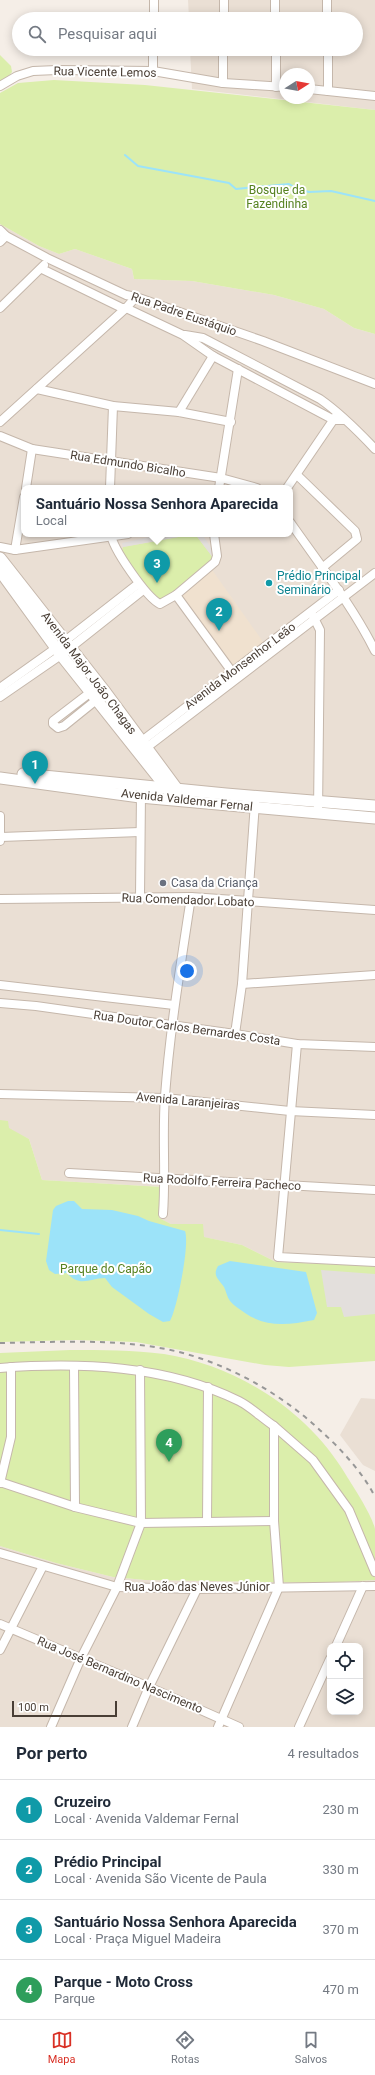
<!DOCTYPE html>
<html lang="pt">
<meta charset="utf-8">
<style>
body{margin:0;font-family:Roboto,sans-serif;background:#f6f6f7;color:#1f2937}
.controls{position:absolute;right:12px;bottom:12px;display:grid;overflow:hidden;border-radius:8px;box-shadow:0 2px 10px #0003}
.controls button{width:36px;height:36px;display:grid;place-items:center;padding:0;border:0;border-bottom:1px solid #e0e1e3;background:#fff;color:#1f2937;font:20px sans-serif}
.compass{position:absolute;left:279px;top:68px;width:36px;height:36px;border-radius:50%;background:#fff;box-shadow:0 2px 10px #0003;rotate:79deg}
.scale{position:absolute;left:12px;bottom:10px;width:105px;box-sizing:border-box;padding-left:4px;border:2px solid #493e35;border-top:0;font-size:11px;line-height:14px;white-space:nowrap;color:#493e35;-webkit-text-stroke:3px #fff;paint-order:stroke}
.you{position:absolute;left:187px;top:971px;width:14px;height:14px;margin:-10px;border:3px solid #fff;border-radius:50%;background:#1a73e8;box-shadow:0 0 0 6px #1a73e833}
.badge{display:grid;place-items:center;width:26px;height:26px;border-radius:50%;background:#d93025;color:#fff;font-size:13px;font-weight:700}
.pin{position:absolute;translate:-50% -33px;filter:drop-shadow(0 1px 2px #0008)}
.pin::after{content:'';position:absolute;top:21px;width:14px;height:12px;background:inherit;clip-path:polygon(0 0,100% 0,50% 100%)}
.popup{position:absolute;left:21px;top:485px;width:272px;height:52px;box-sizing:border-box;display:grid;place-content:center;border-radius:8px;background:#fff;filter:drop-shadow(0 1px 3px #0005);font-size:13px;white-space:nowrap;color:#747a83}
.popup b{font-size:15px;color:#1f2937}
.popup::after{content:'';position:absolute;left:50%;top:100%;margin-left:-8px;border:8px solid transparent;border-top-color:#fff}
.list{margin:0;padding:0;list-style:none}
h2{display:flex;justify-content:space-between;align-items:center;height:52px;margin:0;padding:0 16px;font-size:17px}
h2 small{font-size:13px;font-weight:400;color:#747a83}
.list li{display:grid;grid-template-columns:26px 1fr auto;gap:12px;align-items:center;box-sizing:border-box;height:60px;padding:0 16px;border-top:1px solid #e0e1e3}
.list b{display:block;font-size:15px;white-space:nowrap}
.list p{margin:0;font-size:13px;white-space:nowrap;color:#747a83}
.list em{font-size:13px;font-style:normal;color:#747a83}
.icon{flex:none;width:22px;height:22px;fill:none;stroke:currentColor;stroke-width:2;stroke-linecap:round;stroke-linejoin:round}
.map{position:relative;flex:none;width:375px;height:1727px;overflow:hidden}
.search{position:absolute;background:#fff;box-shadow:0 2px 10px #0003;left:12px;right:12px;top:12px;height:44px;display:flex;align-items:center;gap:10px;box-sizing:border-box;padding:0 14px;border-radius:22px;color:#747a83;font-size:15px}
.sheet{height:292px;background:#fff}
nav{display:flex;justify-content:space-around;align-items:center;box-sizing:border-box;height:56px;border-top:1px solid #e0e1e3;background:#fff;font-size:11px;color:#747a83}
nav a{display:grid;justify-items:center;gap:2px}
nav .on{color:#d93025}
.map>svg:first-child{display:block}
.residential{fill:#eadfd4;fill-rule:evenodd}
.education{fill:#f0e1cf}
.green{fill:#dbeeab}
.parking{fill:#e3dfdc}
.water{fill:#9ce3f9}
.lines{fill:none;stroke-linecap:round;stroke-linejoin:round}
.stream{stroke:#9ce3f9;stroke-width:2}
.minor-casing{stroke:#c5b7ab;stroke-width:10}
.tertiary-casing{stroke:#c5b7ab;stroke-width:13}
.minor{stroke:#fff;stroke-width:8}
.tertiary{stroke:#fff;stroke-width:11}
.rail{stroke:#979797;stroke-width:2;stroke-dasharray:5 5;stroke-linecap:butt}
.culture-dot{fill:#0f9aa8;stroke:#fff;stroke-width:1.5}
.worship-dot{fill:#6b7280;stroke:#fff;stroke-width:1.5}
.labels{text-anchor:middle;stroke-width:4;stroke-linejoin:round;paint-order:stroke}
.street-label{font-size:12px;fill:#493e35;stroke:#fff}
.park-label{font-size:12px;fill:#568220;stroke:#fff}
.culture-label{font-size:12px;fill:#0d838f;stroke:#fff;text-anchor:start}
.worship-label{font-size:12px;fill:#5b616d;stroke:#fff;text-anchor:start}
</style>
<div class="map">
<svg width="375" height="1727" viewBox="0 0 375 1727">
<rect width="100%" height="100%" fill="#f5eee7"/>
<g class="residential">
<path d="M 188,0 L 375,0 L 375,110 L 192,89 L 190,49 L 356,49 L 356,19 L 189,19 ZM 285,74 L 309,74 L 309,98 L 285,98 Z"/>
<path d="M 0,224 L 39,246 L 59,254 L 75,249 L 132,269 L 134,279 L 192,281 L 274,295 L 324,309 L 354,328 L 375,334 L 375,1266 L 276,1262 L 242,1245 L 203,1237 L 203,1224 L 171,1224 L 158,1218 L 162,1187 L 42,1180 L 29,1139 L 0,1125 ZM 24,488 L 290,488 L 290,534 L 24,534 Z"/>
<path d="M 361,1398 L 375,1399 L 375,1471 L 363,1465 L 340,1435 Z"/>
<path d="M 0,1546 L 56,1563 L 113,1577 L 145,1580 L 325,1583 L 375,1580 L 375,1727 L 0,1727 ZM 330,1646 L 360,1646 L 360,1712 L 330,1712 Z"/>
</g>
<path class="education" d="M 210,567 L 266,646 L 232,672 L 176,595 Z"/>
<g class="green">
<path d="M 0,55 L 11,66 L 12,72 L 7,78 L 0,82 Z"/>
<path d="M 54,80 L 145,85 L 375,110 L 375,334 L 354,328 L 324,309 L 274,295 L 192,281 L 134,279 L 132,269 L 75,249 L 59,254 L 39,246 L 0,224 L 0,93 L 18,83 Z"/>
<path d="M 195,534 L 214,559 L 162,602 L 140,584 L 122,551 L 123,547 Z"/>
<path d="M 0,1120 L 8,1121 L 9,1128 L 29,1139 L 42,1180 L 162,1187 L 159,1218 L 171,1224 L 203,1224 L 204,1237 L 242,1245 L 276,1262 L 375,1266 L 375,1361 L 289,1367 L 265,1365 L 136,1342 L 76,1340 L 0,1342 Z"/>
<path d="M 70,1350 C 102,1350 133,1350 164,1354 C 238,1366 308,1411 346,1475 C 354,1488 372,1515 375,1529 C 375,1541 375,1566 375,1580 L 325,1583 L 145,1580 L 113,1577 L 56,1563 L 0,1546 L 0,1353 Z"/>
</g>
<g class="parking">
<path d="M 162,534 L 202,534 L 212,549 L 214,559 L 195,534 L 123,547 L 122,543 Z"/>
<path d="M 321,1270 L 375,1274 L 375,1314 L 344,1317 L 341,1307 L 327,1307 Z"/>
</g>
<g class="water">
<path d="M 68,1201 L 74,1201 L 82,1209 L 112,1210 L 138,1216 L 149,1221 L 185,1231 C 190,1244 177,1309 170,1321 L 163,1322 L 149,1314 L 112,1287 L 105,1278 C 90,1278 80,1288 67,1273 L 55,1274 L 49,1270 L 46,1261 L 53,1210 L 56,1206 Z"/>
<path d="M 230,1261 L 306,1272 L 317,1313 L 314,1320 C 288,1325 267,1328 245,1313 C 240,1309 234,1306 230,1301 C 227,1297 226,1291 224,1287 C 219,1279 212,1276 218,1266 Z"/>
</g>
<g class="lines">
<g class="stream">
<path d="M 125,155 L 138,166 L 229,183 L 236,189 L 289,184 L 298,189 L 309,192 L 331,191 L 375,201"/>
<path d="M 0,1230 L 39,1234"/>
</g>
<defs>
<g id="minor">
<path d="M 275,0 L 275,19"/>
<path d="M 327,0 L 327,19"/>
<path d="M 154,19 L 154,0"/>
<path d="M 224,19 L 224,0"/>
<path d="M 276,49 L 276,87"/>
<path d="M 328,49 L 328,91"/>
<path d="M 153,71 L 153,49"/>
<path d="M 223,83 L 223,49"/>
<path d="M 0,86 L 17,76 L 33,71 L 57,70 L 153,71 L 223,83 L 285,87"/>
<path d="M 309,89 L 375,96"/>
<path d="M 0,230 L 6,236 L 47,258 L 126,295 L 136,297 L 263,341 L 375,384"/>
<path d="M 0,242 L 6,236"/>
<path d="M 42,269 L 122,308 L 126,308 L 183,335 L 213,356 L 334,420 L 344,420"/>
<path d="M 0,308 L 44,265"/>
<path d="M 185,335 L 203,338 L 320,399 C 340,413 358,431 375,449"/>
<path d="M 37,389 L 113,406 L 179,412 L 231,422"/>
<path d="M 179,412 L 213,356"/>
<path d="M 0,422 L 126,308 L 136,297"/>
<path d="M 0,436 L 32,449 L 221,478 L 257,488"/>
<path d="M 297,475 L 355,531 L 357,539 L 322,568"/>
<path d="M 26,488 L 32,449"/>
<path d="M 110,488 L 113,406"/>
<path d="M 219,488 L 238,369"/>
<path d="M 287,488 L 336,416"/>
<path d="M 290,522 C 320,565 352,605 375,651"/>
<path d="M 111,534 C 112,548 147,598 160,604 L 176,595 L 215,562 L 217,556 L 214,534"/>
<path d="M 0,547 L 15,550 L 128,534"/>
<path d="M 15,550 L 24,497"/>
<path d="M 176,595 L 235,676"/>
<path d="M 313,616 L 320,630 L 318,813"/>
<path d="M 0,688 L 56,648 L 138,584"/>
<path d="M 0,697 L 61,655 L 143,590"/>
<path d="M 100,697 L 64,726 L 58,728 L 53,724 L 53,721 L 100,685"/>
<path d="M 138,744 L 339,590"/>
<path d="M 142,751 L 375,573"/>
<path d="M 0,816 L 0,841"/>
<path d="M 1,837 L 140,832"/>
<path d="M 140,897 L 141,792"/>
<path d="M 0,899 L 191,897 L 375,910"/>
<path d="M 242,984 L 375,975"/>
<path d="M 0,985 L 174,1005"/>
<path d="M 0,1003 L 36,1006 L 235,1034 L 297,1044 L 375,1047"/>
<path d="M 235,1034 L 242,984 L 255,803"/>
<path d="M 297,1044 L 278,1257 L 375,1262"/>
<path d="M 0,1094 L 165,1098 L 290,1111 L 375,1115"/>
<path d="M 69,1173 L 375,1190"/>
<path d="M 163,1214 C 166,1174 162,1135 165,1096 C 170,1029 181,963 191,897"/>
<path d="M 74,1367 L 75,1507"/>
<path d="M 0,1368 C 80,1362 166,1365 239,1401 C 251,1407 262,1418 274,1426 L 274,1521 L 279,1587 L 218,1727"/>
<path d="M 274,1426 L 313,1460 L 349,1510 L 375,1572"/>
<path d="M 0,1482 L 75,1507 L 141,1523 L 274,1521"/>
<path d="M 0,1483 L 11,1437 L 11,1367"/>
<path d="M 207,1522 L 208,1387"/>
<path d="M 0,1553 L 117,1587 L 197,1589 L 375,1586"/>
<path d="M 0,1624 L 149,1687 L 239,1727"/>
<path d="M 336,1646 L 363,1586"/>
<path d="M 0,1650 L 43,1566"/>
<path d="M 51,1727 L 81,1658 L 117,1587 L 141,1523 L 140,1370"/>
<path d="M 132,1727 L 149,1687 L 197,1589"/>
<path d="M 299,1727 L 330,1659"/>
</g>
<g id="tertiary">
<path d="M 0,558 L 106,693 L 180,793"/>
<path d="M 0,571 L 61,655 L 169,791"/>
<path d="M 23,774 L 226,794 L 375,806"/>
<path d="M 0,778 L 140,797 L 375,818"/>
</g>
</defs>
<use href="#minor" class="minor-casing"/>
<use href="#tertiary" class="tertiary-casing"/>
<use href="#minor" class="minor"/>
<use href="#tertiary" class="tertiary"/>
<path class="rail" d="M 0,1343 C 58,1342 118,1338 175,1351 C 229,1364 282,1394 322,1432 C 341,1449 364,1474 375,1497"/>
</g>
<circle class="culture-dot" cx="269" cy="583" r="4"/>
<circle class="worship-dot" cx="163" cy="883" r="4"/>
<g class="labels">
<g class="street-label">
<text transform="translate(105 72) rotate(1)" y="4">Rua Vicente Lemos</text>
<text transform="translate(184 314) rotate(19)" y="4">Rua Padre Eustáquio</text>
<text transform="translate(128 464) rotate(9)" y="4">Rua Edmundo Bicalho</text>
<text transform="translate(240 666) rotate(-37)" y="4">Avenida Monsenhor Leão</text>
<text transform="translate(89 673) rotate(53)" y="4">Avenida Major João Chagas</text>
<text transform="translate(187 800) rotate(6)" y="4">Avenida Valdemar Fernal</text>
<text transform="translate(188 900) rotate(2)" y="4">Rua Comendador Lobato</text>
<text transform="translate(187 1028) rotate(8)" y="4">Rua Doutor Carlos Bernardes Costa</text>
<text transform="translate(188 1101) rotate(5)" y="4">Avenida Laranjeiras</text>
<text transform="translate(222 1182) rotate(3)" y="4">Rua Rodolfo Ferreira Pacheco</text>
<text x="197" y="1591">Rua João das Neves Júnior</text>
<text transform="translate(120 1675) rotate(23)" y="4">Rua José Bernardino Nascimento</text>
</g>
<g class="park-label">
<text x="277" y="194">Bosque da<tspan x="277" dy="14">Fazendinha</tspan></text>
<text x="106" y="1273">Parque do Capão</text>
</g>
<g class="culture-label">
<text x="277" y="580">Prédio Principal<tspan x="277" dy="14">Seminário</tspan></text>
</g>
<g class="worship-label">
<text x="171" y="887">Casa da Criança</text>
</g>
</g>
</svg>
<div class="controls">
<button><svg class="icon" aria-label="locate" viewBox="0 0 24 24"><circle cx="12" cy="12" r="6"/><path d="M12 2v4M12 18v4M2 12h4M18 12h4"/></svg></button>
<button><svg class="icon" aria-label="layers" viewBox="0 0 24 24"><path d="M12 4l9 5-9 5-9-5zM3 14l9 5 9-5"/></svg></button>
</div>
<svg class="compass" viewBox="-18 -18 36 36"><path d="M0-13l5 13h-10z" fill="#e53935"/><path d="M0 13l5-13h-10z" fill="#747a83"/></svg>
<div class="scale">100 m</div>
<div class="you"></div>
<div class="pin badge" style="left:35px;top:784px;background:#0f9aa8">1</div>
<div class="pin badge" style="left:219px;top:631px;background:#0f9aa8">2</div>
<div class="pin badge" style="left:157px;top:583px;background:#0f9aa8">3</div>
<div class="popup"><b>Santuário Nossa Senhora Aparecida</b>Local</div>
<div class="pin badge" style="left:169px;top:1462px;background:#2e9e5b">4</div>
<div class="search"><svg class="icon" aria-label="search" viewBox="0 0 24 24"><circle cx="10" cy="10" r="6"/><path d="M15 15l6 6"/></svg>Pesquisar aqui</div>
</div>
<section class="sheet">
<h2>Por perto<small>4 resultados</small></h2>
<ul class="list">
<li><span class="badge" style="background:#0f9aa8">1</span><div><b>Cruzeiro</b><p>Local · Avenida Valdemar Fernal</p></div><em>230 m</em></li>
<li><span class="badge" style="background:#0f9aa8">2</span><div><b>Prédio Principal</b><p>Local · Avenida São Vicente de Paula</p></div><em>330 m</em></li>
<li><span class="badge" style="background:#0f9aa8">3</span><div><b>Santuário Nossa Senhora Aparecida</b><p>Local · Praça Miguel Madeira</p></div><em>370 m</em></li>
<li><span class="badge" style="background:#2e9e5b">4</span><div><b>Parque - Moto Cross</b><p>Parque</p></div><em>470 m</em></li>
</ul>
</section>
<nav>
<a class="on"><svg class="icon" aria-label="map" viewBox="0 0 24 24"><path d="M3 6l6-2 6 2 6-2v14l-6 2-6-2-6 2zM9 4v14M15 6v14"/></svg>Mapa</a>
<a><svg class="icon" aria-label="directions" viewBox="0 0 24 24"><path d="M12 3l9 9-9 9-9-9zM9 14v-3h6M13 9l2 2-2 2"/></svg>Rotas</a>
<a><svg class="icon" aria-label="saved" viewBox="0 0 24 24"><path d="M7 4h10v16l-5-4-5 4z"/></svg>Salvos</a>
</nav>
